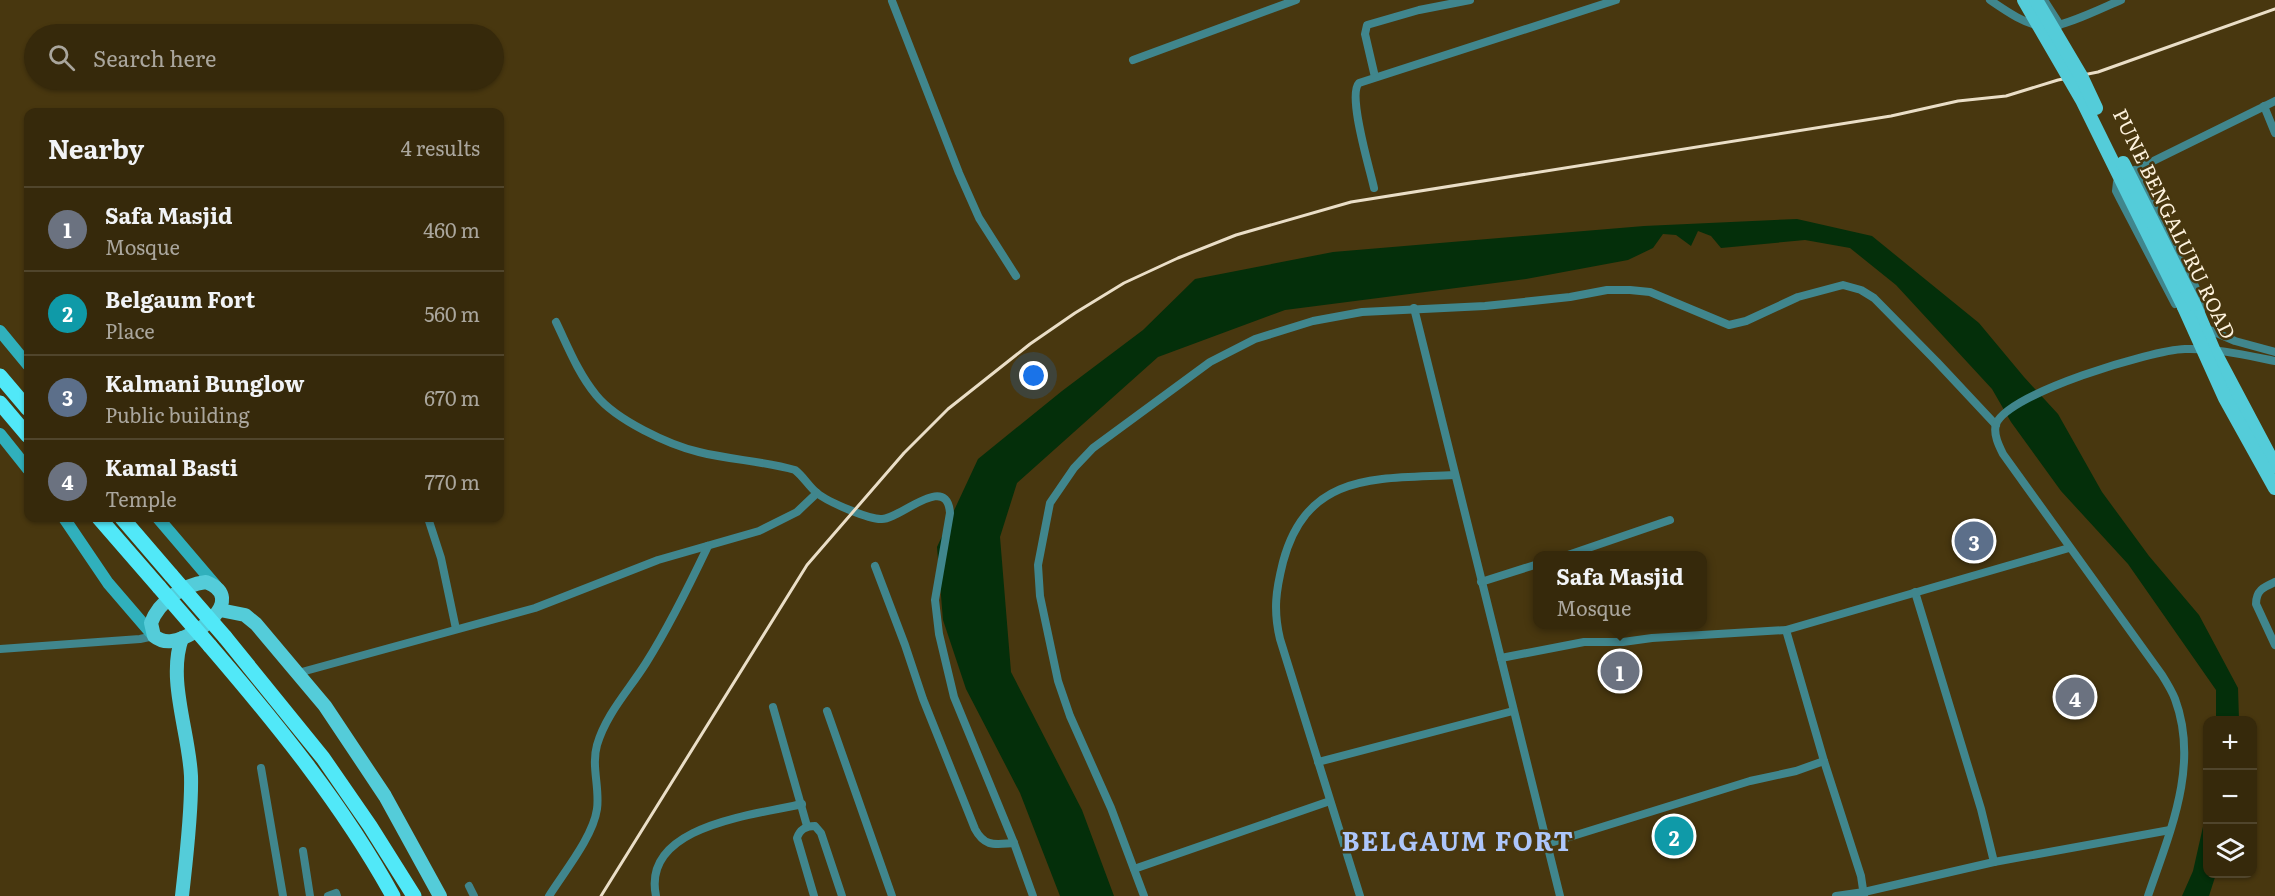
<!DOCTYPE html>
<meta charset="utf-8">
<style>
body{margin:0;font-family:Literata,serif;background:#413519;color:#f1f3f6}
.controls{position:absolute;right:18px;bottom:18px;display:grid;overflow:hidden;border-radius:12px;box-shadow:0 2px 4px #0004}
.controls button{width:54px;height:54px;display:grid;place-items:center;padding:0;border:0;border-bottom:2px solid #50452c;background:#36290b;color:#f1f3f6;font:30px sans-serif}
.you{position:absolute;left:1034px;top:376px;width:21px;height:21px;margin:-15px;border:4px solid #fff;border-radius:50%;background:#1a73e8;box-shadow:0 0 0 9px #1a73e833}
.badge{display:grid;place-items:center;width:39px;height:39px;border-radius:50%;background:#96b6fd;color:#fff;font-size:20px;font-weight:700}
.pin{position:absolute;translate:-50% -50%;border:3px solid #fff;box-shadow:0 2px 6px #0006}
.popup{position:absolute;left:1533px;top:551px;width:174px;height:78px;box-sizing:border-box;display:grid;place-content:center;border-radius:12px;background:#36290b;filter:drop-shadow(0 2px 4px #0005);font-size:20px;white-space:nowrap;color:#aaa69d}
.popup b{font-size:22px;color:#f1f3f6}
.popup::after{content:'';position:absolute;left:50%;top:100%;margin-left:-12px;border:12px solid transparent;border-top-color:#36290b}
.list{margin:0;padding:0;list-style:none}
h2{display:flex;justify-content:space-between;align-items:center;height:78px;margin:0;padding:0 24px;font-size:26px}
h2 small{font-size:20px;font-weight:400;color:#aaa69d}
.list li{display:grid;grid-template-columns:39px 1fr auto;gap:18px;align-items:center;box-sizing:border-box;height:84px;padding:0 24px;border-top:2px solid #50452c}
.list b{display:block;font-size:22px;white-space:nowrap}
.list p{margin:0;font-size:20px;white-space:nowrap;color:#aaa69d}
.list em{font-size:20px;font-style:normal;color:#aaa69d}
.icon{flex:none;width:33px;height:33px;fill:none;stroke:currentColor;stroke-width:2;stroke-linecap:round;stroke-linejoin:round}
.map{position:relative;flex:none;width:2275px;height:896px;overflow:hidden}
.search{position:absolute;background:#36290b;box-shadow:0 2px 4px #0004;left:24px;top:24px;width:480px;height:66px;display:flex;align-items:center;gap:15px;box-sizing:border-box;padding:0 21px;border-radius:33px;color:#aaa69d;font-size:22px}
.panel{position:absolute;background:#36290b;box-shadow:0 2px 4px #0004;left:24px;top:108px;width:480px;height:414px;border-radius:12px}
.map>svg:first-child{display:block}
.water{fill:#042f0a}
.lines{fill:none;stroke-linecap:round;stroke-linejoin:round}
.street{stroke:#40868d;stroke-width:8}
.secondary{stroke:#30b0bc;stroke-width:12}
.primary{stroke:#54ccd9;stroke-width:14}
.highway{stroke:#51e8f8;stroke-width:15}
.rail{stroke:#eadec7;stroke-width:3}
.primary-bridge{stroke:#54ccd9;stroke-width:14}
.highway-bridge{stroke:#51e8f8;stroke-width:15}
.labels{text-anchor:middle;stroke-width:5;stroke-linejoin:round;paint-order:stroke}
.street-label{font-size:20px;fill:#fdf2dd;stroke:#48370f}
.district-label{font-size:26px;font-weight:bold;letter-spacing:1.5px;fill:#adc6fb;stroke:#48370f}
</style>
<div class="map">
<svg width="2275" height="896" viewBox="0 0 2275 896">
<rect width="100%" height="100%" fill="#48370f"/>
<g class="water">
<path d="M 1797,219 L 1872,236 L 1979,323 L 2024,377 L 2058,414 L 2102,492 L 2149,556 L 2199,615 L 2238,688 L 2239,720 L 2216,720 L 2216,690 L 2128,564 L 2061,491 L 2011,422 L 1992,389 L 1896,285 L 1850,248 L 1805,240 L 1721,248 L 1711,236 L 1698,231 L 1691,246 L 1676,235 L 1663,234 L 1653,248 L 1628,260 L 1526,279 L 1285,310 L 1158,357 L 1017,483 L 1000,537 L 1011,672 L 1082,810 L 1114,896 L 1060,896 L 1020,793 L 966,689 L 943,620 L 937,547 L 978,459 L 1062,391 L 1143,330 L 1195,279 L 1333,252 L 1644,226 Z"/>
<path d="M 2207,809 L 2208,874 L 2216,874 L 2209,896 L 2182,896 L 2193,871 Z"/>
</g>
<g class="lines">
<g class="street">
<path d="M 1990,0 C 2006,11 2026,25 2045,27 C 2062,28 2104,7 2121,0"/>
<path d="M 2044,0 L 2060,25"/>
<path d="M 892,1 L 959,173 L 979,218 L 1016,276"/>
<path d="M 1133,60 L 1296,0"/>
<path d="M 1375,77 L 1365,34 L 1367,25 L 1419,10 L 1470,0"/>
<path d="M 2264,106 L 2275,133"/>
<path d="M 2135,170 L 2195,286 L 2201,301 L 2201,313"/>
<path d="M 1374,188 C 1370,169 1347,95 1359,83 L 1616,0"/>
<path d="M 2175,304 L 2120,199 L 2116,191 L 2117,182 L 2135,170 L 2275,101"/>
<path d="M 1414,308 L 1560,896"/>
<path d="M 556,322 C 568,347 578,373 596,395 C 616,420 669,445 699,452 C 731,460 763,461 795,470 C 804,477 809,487 817,493 C 828,502 870,520 882,519 C 900,519 947,472 950,513 L 935,600 L 939,634 L 954,697 L 1014,843 L 1033,896"/>
<path d="M 2205,328 L 2235,341 L 2275,352"/>
<path d="M 428,518 L 441,558 L 456,629"/>
<path d="M 1565,556 L 1670,520"/>
<path d="M 875,566 L 905,645 L 923,699 L 975,829 C 985,848 996,844 1014,843"/>
<path d="M 1481,582 L 1538,564"/>
<path d="M 2275,582 C 2264,587 2256,590 2256,604 L 2275,645"/>
<path d="M 1915,592 L 1981,809 L 1994,862"/>
<path d="M 1786,630 L 1824,761 L 1861,876 L 1864,896"/>
<path d="M 0,649 L 140,639 L 154,636"/>
<path d="M 1501,658 L 1584,642 L 1623,642 L 1652,638 L 1786,630 L 2069,548"/>
<path d="M 298,673 L 535,608 L 658,560 L 759,531 L 797,512 L 817,493"/>
<path d="M 773,707 L 807,826"/>
<path d="M 827,711 L 892,896"/>
<path d="M 1318,762 L 1513,711"/>
<path d="M 261,768 L 283,896"/>
<path d="M 1547,844 L 1750,781 L 1796,771 L 1824,761"/>
<path d="M 303,851 L 310,896"/>
<path d="M 1134,869 L 1330,801"/>
<path d="M 469,886 L 474,896"/>
<path d="M 328,896 L 336,893 L 337,896"/>
<path d="M 549,896 C 564,872 593,837 597,809 C 600,788 591,766 597,745 C 606,714 629,690 646,663 C 670,625 689,586 708,546"/>
<path d="M 656,896 C 641,825 755,815 802,804"/>
<path d="M 814,896 L 797,838 C 800,829 806,826 815,826 L 821,833 L 842,896"/>
<path d="M 1144,896 L 1111,808 L 1070,716 L 1058,681 L 1040,596 L 1038,565 L 1050,503 L 1074,468 L 1093,448 L 1210,362 L 1255,339 L 1313,321 L 1362,312 L 1485,306 L 1570,297 L 1607,290 L 1630,290 L 1650,292 L 1729,325 L 1746,321 L 1798,297 L 1843,285 L 1861,290 L 1874,298 L 1937,362 L 1996,425"/>
<path d="M 1360,896 L 1280,639 C 1273,610 1276,590 1283,562 C 1307,471 1378,479 1454,475"/>
<path d="M 1836,896 L 1864,892 L 1994,862 L 2170,830"/>
<path d="M 2148,896 C 2169,834 2200,766 2175,699 C 2172,691 2167,683 2162,675 L 2003,454 C 1999,446 1993,434 1996,424 C 2009,393 2151,350 2185,349 C 2215,348 2245,355 2275,361"/>
</g>
<g class="secondary">
<path d="M 0,331 L 28,365"/>
<path d="M 0,434 L 28,469"/>
<path d="M 64,518 L 108,583 L 151,633"/>
<path d="M 158,518 L 216,586"/>
</g>
<g class="primary">
<path d="M 2194,304 L 2213,349 L 2275,466"/>
<path d="M 2184,307 L 2225,398 L 2275,488"/>
<path d="M 206,582 C 249,599 195,638 172,641 C 165,642 159,640 154,636 L 151,623 C 159,601 183,585 206,582 Z"/>
<path d="M 220,610 L 245,615 L 256,624 L 325,706 L 385,796 L 440,896"/>
<path d="M 182,638 C 167,679 189,732 191,776 C 192,812 186,859 182,896"/>
</g>
<g class="highway">
<path d="M 0,376 L 28,409"/>
<path d="M 0,403 L 28,436"/>
<path d="M 99,518 L 159,587"/>
<path d="M 122,518 L 171,575"/>
<path d="M 225,637 L 323,758 L 370,826 L 414,896"/>
<path d="M 210,646 C 277,724 343,805 393,896"/>
</g>
<path class="rail" d="M 601,896 L 807,565 L 904,453 L 948,409 L 1030,344 L 1075,313 L 1124,283 L 1178,258 L 1236,235 L 1351,202 L 1891,116 L 1958,101 L 2006,96 L 2058,80 L 2098,72 L 2275,9"/>
<g class="primary-bridge">
<path d="M 2024,0 L 2082,100 L 2184,307"/>
<path d="M 2036,0 L 2081,76 L 2096,108"/>
<path d="M 2123,163 L 2194,304"/>
</g>
<g class="highway-bridge">
<path d="M 171,575 L 225,637"/>
<path d="M 159,587 L 210,646"/>
</g>
</g>
<g class="labels">
<g class="street-label">
<text transform="translate(2174 224) rotate(64)" y="7">PUNE BENGALURU ROAD</text>
</g>
<g class="district-label">
<text x="1458" y="851">BELGAUM FORT</text>
</g>
</g>
</svg>
<div class="controls">
<button>+</button>
<button>−</button>
<button><svg class="icon" aria-label="layers" viewBox="0 0 24 24"><path d="M12 4l9 5-9 5-9-5zM3 14l9 5 9-5"/></svg></button>
</div>
<div class="you"></div>
<div class="pin badge" style="left:1620px;top:671px;background:#6b7280">1</div>
<div class="popup"><b>Safa Masjid</b>Mosque</div>
<div class="pin badge" style="left:1674px;top:836px;background:#0f9aa8">2</div>
<div class="pin badge" style="left:1974px;top:541px;background:#5c6f8a">3</div>
<div class="pin badge" style="left:2075px;top:697px;background:#6b7280">4</div>
<div class="search"><svg class="icon" aria-label="search" viewBox="0 0 24 24"><circle cx="10" cy="10" r="6"/><path d="M15 15l6 6"/></svg>Search here</div>
<section class="panel">
<h2>Nearby<small>4 results</small></h2>
<ul class="list">
<li><span class="badge" style="background:#6b7280">1</span><div><b>Safa Masjid</b><p>Mosque</p></div><em>460 m</em></li>
<li><span class="badge" style="background:#0f9aa8">2</span><div><b>Belgaum Fort</b><p>Place</p></div><em>560 m</em></li>
<li><span class="badge" style="background:#5c6f8a">3</span><div><b>Kalmani Bunglow</b><p>Public building</p></div><em>670 m</em></li>
<li><span class="badge" style="background:#6b7280">4</span><div><b>Kamal Basti</b><p>Temple</p></div><em>770 m</em></li>
</ul>
</section>
</div>
